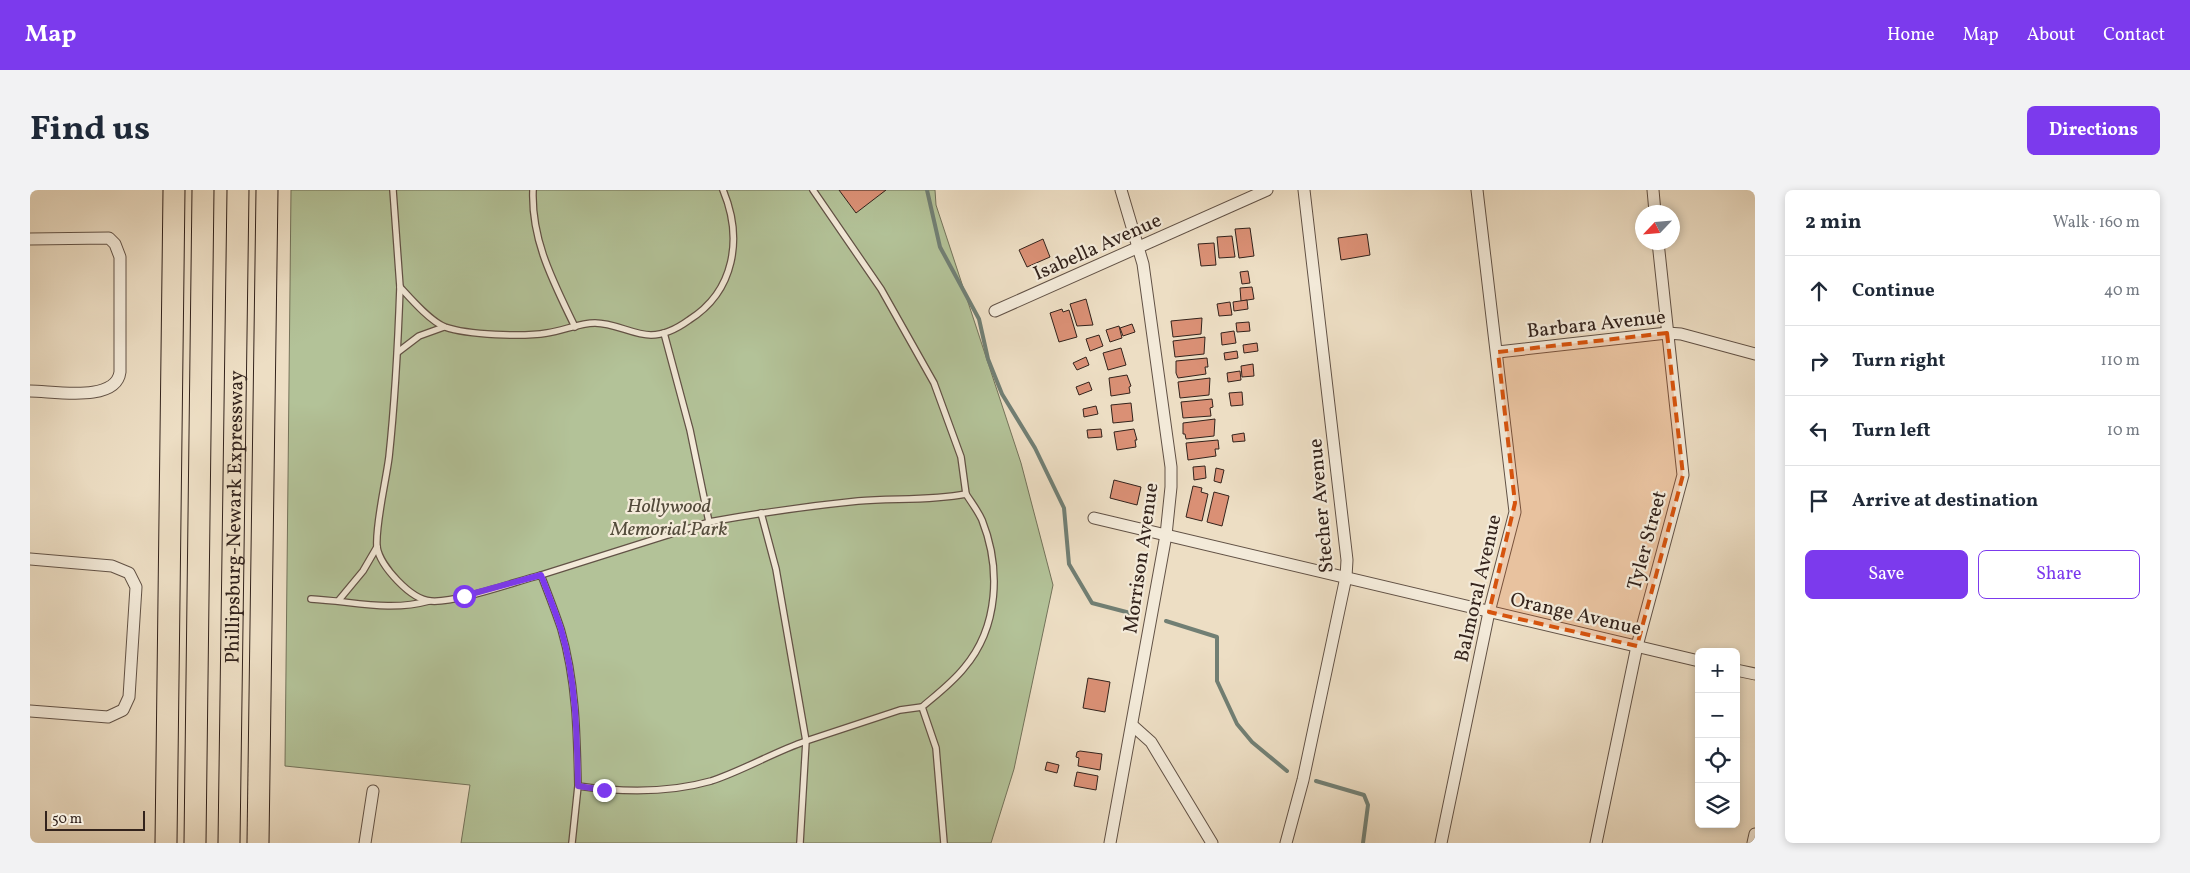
<!DOCTYPE html>
<meta charset="utf-8">
<style>
body{margin:0;font-family:Vollkorn,serif;background:#f2f2f3;color:#1f2937}
.controls{position:absolute;right:15px;bottom:15px;display:grid;overflow:hidden;border-radius:8px;box-shadow:0 2px 8px #0003}
.controls button{width:45px;height:45px;display:grid;place-items:center;padding:0;border:0;border-bottom:1px solid #e0e1e3;background:#fff;color:#1f2937;font:25px sans-serif}
.compass{position:absolute;left:1605px;top:15px;width:45px;height:45px;border-radius:50%;background:#fff;box-shadow:0 2px 8px #0003;rotate:244deg}
.scale{position:absolute;left:15px;bottom:12px;width:100px;box-sizing:border-box;padding-left:5px;border:2px solid #33231c;border-top:0;font-size:14px;line-height:18px;white-space:nowrap;color:#33231c;-webkit-text-stroke:4px #f3ead9;paint-order:stroke}
.stop{position:absolute;width:15px;height:15px;margin:-11px;border:4px solid #7c3aed;border-radius:50%;background:#fff}
.stop.end{background:#7c3aed;border-color:#fff;box-shadow:0 1px 5px #0008}
.list{margin:0;padding:0;list-style:none}
h2{display:flex;justify-content:space-between;align-items:center;height:65px;margin:0;padding:0 20px;font-size:21px}
h2 small{font-size:16px;font-weight:400;color:#747a83}
.list li{display:grid;grid-template-columns:32px 1fr auto;gap:15px;align-items:center;box-sizing:border-box;height:70px;padding:0 20px;border-top:1px solid #e0e1e3}
.list b{display:block;font-size:19px;white-space:nowrap}
.list em{font-size:16px;font-style:normal;color:#747a83}
.actions{display:flex;gap:10px;padding:15px 20px}
.actions a{flex:1;padding:11px 0;border:1px solid #7c3aed;border-radius:8px;text-align:center;font-size:18px;color:#7c3aed}
.actions .main{background:#7c3aed;color:#fff}
.icon{flex:none;width:28px;height:28px;fill:none;stroke:currentColor;stroke-width:2;stroke-linecap:round;stroke-linejoin:round}
.map{position:relative;flex:none;width:1725px;height:653px;overflow:hidden;border-radius:8px}
header{display:flex;align-items:center;gap:30px;box-sizing:border-box;height:70px;padding:0 25px;background:#7c3aed;color:#fff}
header strong{font-size:24px}
nav{display:flex;gap:28px;margin-inline-start:auto;font-size:18px}
.intro{display:flex;align-items:center;justify-content:space-between;box-sizing:border-box;height:120px;padding:0 30px}
h1{margin:0;font-size:35px}
.button{padding:12px 22px;border-radius:8px;background:#7c3aed;color:#fff;font-size:18px;font-weight:700}
main{display:flex;gap:30px;padding:0 30px}
aside{flex:1;background:#fff;border-radius:8px;box-shadow:0 2px 8px #0003}
.map>svg:first-child{display:block}
.green{fill:#b3c298;stroke:#73725a}
.lines{fill:none;stroke-linecap:round;stroke-linejoin:round}
.stream{stroke:#717f74;stroke-width:4}
.building{fill:#da9075;stroke:#33231c}
.service-casing{stroke:#625246;stroke-width:8}
.minor-casing{stroke:#625246;stroke-width:13}
.motorway-casing{stroke:#33231c;stroke-width:23}
.service{stroke:#f3ead9;stroke-width:5.5}
.minor{stroke:#f3ead9;stroke-width:11}
.motorway{stroke:#eddec4;stroke-width:21}
.route{stroke:#7c3aed;stroke-width:6}
.marked{fill:#d6540e;fill-opacity:0.2;stroke:#d6540e;stroke-width:4;stroke-dasharray:10 6;stroke-linejoin:round}
.labels{text-anchor:middle;stroke-width:4.5;stroke-linejoin:round;paint-order:stroke}
.street-label{font-size:20px;fill:#33231c;stroke:#f3ead9}
.park-label{font-size:20px;font-style:italic;fill:#534b3b;stroke:#f3ead9}
</style>
<header>
<strong>Map</strong>
<nav><a>Home</a><a>Map</a><a>About</a><a>Contact</a></nav>
</header>
<div class="intro"><h1>Find us</h1><a class="button">Directions</a></div>
<main>
<div class="map">
<svg width="1725" height="653" viewBox="0 0 1725 653">
<rect width="100%" height="100%" fill="#eddec4"/>
<filter id="stains"><feTurbulence type="fractalNoise" baseFrequency=".004" numOctaves="4"/><feColorMatrix values="0 0 0 0 .2 0 0 0 0 .09 0 0 0 0 .02 0 0 0 .5 -.17"/></filter>
<radialGradient id="worn" r=".72"><stop offset=".6" stop-color="#630" stop-opacity="0"/><stop offset="1" stop-color="#630" stop-opacity=".3"/></radialGradient>
<path class="green" d="M 261,0 L 905,0 L 906,15 L 991,273 L 1023,395 L 984,579 L 961,653 L 431,653 L 440,595 L 255,576 Z"/>
<g class="lines">
<g class="stream">
<path d="M 897,0 L 910,57 L 949,129 L 958,169 L 972,204 L 1005,258 L 1034,318 L 1039,374 L 1062,413 L 1104,424"/>
<path d="M 1136,431 L 1187,447 L 1187,491 L 1207,534 L 1222,552 L 1257,581"/>
<path d="M 1286,591 L 1334,605 L 1338,615 L 1333,653"/>
</g>
</g>
<g class="building">
<path d="M 809,0 L 856,0 L 826,23 Z"/>
<path d="M 1220,38 L 1224,66 L 1209,68 L 1205,39 Z"/>
<path d="M 1337,44 L 1340,65 L 1311,70 L 1308,48 Z"/>
<path d="M 1202,46 L 1205,67 L 1189,68 L 1187,47 Z"/>
<path d="M 1013,49 L 1020,67 L 997,77 L 989,60 Z"/>
<path d="M 1184,53 L 1186,75 L 1171,76 L 1168,54 Z"/>
<path d="M 1218,81 L 1220,93 L 1212,94 L 1210,82 Z"/>
<path d="M 1222,97 L 1224,109 L 1211,111 L 1210,98 Z"/>
<path d="M 1056,109 L 1063,135 L 1047,136 L 1040,114 Z"/>
<path d="M 1217,110 L 1218,119 L 1204,121 L 1203,112 Z"/>
<path d="M 1200,112 L 1202,125 L 1189,126 L 1187,114 Z"/>
<path d="M 1032,119 L 1033,122 L 1039,120 L 1047,147 L 1029,152 L 1020,123 Z"/>
<path d="M 1172,128 L 1171,144 L 1143,147 L 1141,131 Z"/>
<path d="M 1219,132 L 1220,141 L 1207,142 L 1206,133 Z"/>
<path d="M 1102,134 L 1105,142 L 1093,146 L 1090,138 Z"/>
<path d="M 1089,136 L 1092,148 L 1080,152 L 1076,140 Z"/>
<path d="M 1204,141 L 1206,153 L 1192,155 L 1191,143 Z"/>
<path d="M 1069,145 L 1073,156 L 1060,161 L 1056,149 Z"/>
<path d="M 1175,147 L 1174,164 L 1145,167 L 1143,151 Z"/>
<path d="M 1227,153 L 1228,161 L 1214,163 L 1213,155 Z"/>
<path d="M 1091,158 L 1096,175 L 1078,180 L 1073,163 Z"/>
<path d="M 1207,161 L 1208,168 L 1195,170 L 1194,163 Z"/>
<path d="M 1056,167 L 1059,175 L 1047,180 L 1043,173 Z"/>
<path d="M 1177,168 L 1178,177 L 1175,177 L 1176,184 L 1148,188 L 1146,183 L 1146,171 Z"/>
<path d="M 1223,174 L 1224,186 L 1212,187 L 1211,176 Z"/>
<path d="M 1210,181 L 1211,190 L 1198,192 L 1197,183 Z"/>
<path d="M 1097,185 L 1101,196 L 1099,197 L 1100,203 L 1081,206 L 1079,188 Z"/>
<path d="M 1180,188 L 1179,205 L 1150,208 L 1148,192 Z"/>
<path d="M 1059,192 L 1062,200 L 1049,205 L 1046,197 Z"/>
<path d="M 1212,202 L 1213,215 L 1201,216 L 1199,203 Z"/>
<path d="M 1182,209 L 1183,217 L 1180,218 L 1181,226 L 1153,228 L 1151,212 Z"/>
<path d="M 1101,213 L 1103,231 L 1083,233 L 1081,215 Z"/>
<path d="M 1066,216 L 1068,224 L 1054,227 L 1053,219 Z"/>
<path d="M 1185,229 L 1184,246 L 1156,249 L 1155,244 L 1153,244 L 1153,233 Z"/>
<path d="M 1071,239 L 1072,247 L 1058,248 L 1057,240 Z"/>
<path d="M 1104,239 L 1107,250 L 1105,250 L 1106,257 L 1087,260 L 1084,242 Z"/>
<path d="M 1214,243 L 1215,251 L 1203,252 L 1202,245 Z"/>
<path d="M 1188,250 L 1189,259 L 1185,259 L 1186,266 L 1158,270 L 1156,253 Z"/>
<path d="M 1175,276 L 1176,288 L 1164,290 L 1163,277 Z"/>
<path d="M 1186,278 L 1194,280 L 1191,293 L 1184,291 Z"/>
<path d="M 1084,290 L 1111,297 L 1107,315 L 1080,308 Z"/>
<path d="M 1163,296 L 1172,298 L 1171,302 L 1178,304 L 1172,331 L 1156,327 Z"/>
<path d="M 1184,302 L 1199,306 L 1192,336 L 1177,332 Z"/>
<path d="M 1058,488 L 1080,492 L 1075,522 L 1053,518 Z"/>
<path d="M 1050,561 L 1072,564 L 1070,580 L 1048,576 L 1049,568 L 1046,567 L 1047,562 Z"/>
<path d="M 1017,572 L 1029,575 L 1027,583 L 1015,580 Z"/>
<path d="M 1047,582 L 1068,586 L 1066,600 L 1044,596 Z"/>
</g>
<g class="lines">
<defs>
<g id="service">
<path d="M 363,0 L 370,97 C 381,109 400,131 415,137 C 438,145 493,147 517,143 C 533,141 549,133 565,133 C 585,133 603,145 621,145 C 635,145 648,138 659,130 C 705,101 713,48 693,0"/>
<path d="M 503,0 C 501,51 524,93 545,137"/>
<path d="M 783,0 L 851,99 L 904,193 L 931,267 L 936,304"/>
<path d="M 370,97 C 368,154 365,211 359,267 C 356,291 345,336 347,357 C 350,376 381,410 401,411 C 426,413 484,392 511,385 C 518,403 525,421 531,439 C 546,490 547,544 548,596 C 590,602 639,603 681,591 C 712,581 744,562 776,551 L 770,653"/>
<path d="M 634,143 L 660,240 L 679,332 C 729,323 778,316 828,311 C 864,308 900,311 936,304 C 941,312 948,321 952,330 C 971,378 969,437 934,478 C 922,493 906,505 892,517 L 906,558 L 914,653"/>
<path d="M 368,162 L 389,146 L 414,137"/>
<path d="M 731,323 L 746,379 L 776,551 L 870,520 L 892,517"/>
<path d="M 511,385 L 679,332"/>
<path d="M 281,409 C 322,411 359,422 399,411"/>
<path d="M 309,410 L 333,381 L 347,357"/>
<path d="M 542,653 L 548,596"/>
</g>
<g id="minor">
<path d="M 1623,0 L 1625,22"/>
<path d="M 0,49 L 79,48 L 85,54 L 90,67 L 90,182 C 86,213 24,201 0,201"/>
<path d="M 965,121 L 1237,0"/>
<path d="M 1468,162 L 1637,143 L 1651,144 L 1725,164"/>
<path d="M 1064,328 L 1669,471"/>
<path d="M 0,369 L 82,376 L 99,383 L 106,397 L 99,507 L 93,520 L 78,527 L 0,521"/>
<path d="M 1706,480 L 1725,484"/>
<path d="M 1102,535 L 1121,552 L 1182,653"/>
<path d="M 335,653 L 343,601"/>
<path d="M 1080,653 L 1136,345 L 1141,297 L 1141,277 L 1113,74 L 1091,0"/>
<path d="M 1256,653 L 1273,590 L 1316,387 L 1317,370 L 1274,0"/>
<path d="M 1411,653 L 1459,422 L 1485,322 L 1447,0"/>
<path d="M 1566,653 L 1607,456 L 1653,285 L 1628,52"/>
<path d="M 1723,653 L 1725,644"/>
</g>
<g id="motorway">
<path d="M 136,653 L 144,0"/>
<path d="M 165,653 L 173,0"/>
<path id="s1" d="M 199,653 L 208,0"/>
<path d="M 228,653 L 237,0"/>
</g>
</defs>
<use href="#service" class="service-casing"/>
<use href="#minor" class="minor-casing"/>
<use href="#motorway" class="motorway-casing"/>
<use href="#service" class="service"/>
<use href="#minor" class="minor"/>
<use href="#motorway" class="motorway"/>
</g>
<g class="lines">
<path class="route" d="M 434,406 L 511,385 C 518,403 525,421 531,439 C 546,490 547,544 548,596 L 574,600"/>
</g>
<path class="marked" d="M 1637,143 L 1653,285 L 1607,456 L 1459,422 L 1485,313 L 1468,162 Z"/>
<g class="labels">
<g class="street-label">
<text transform="translate(1067 56) rotate(-24)" y="7">Isabella Avenue</text>
<text transform="translate(1566 133) rotate(-6)" y="7">Barbara Avenue</text>
<text transform="translate(1290 316) rotate(-95)" y="7">Stecher Avenue</text>
<text dy="7" stroke="none"><textPath href="#s1" startOffset="326">Phillipsburg-Newark Expressway</textPath></text>
<text transform="translate(1616 350) rotate(-75)" y="7">Tyler Street</text>
<text transform="translate(1110 368) rotate(-82)" y="7">Morrison Avenue</text>
<text transform="translate(1447 398) rotate(-77)" y="7">Balmoral Avenue</text>
<text transform="translate(1546 423) rotate(13)" y="7">Orange Avenue</text>
</g>
<g class="park-label">
<text x="639" y="322">Hollywood<tspan x="639" dy="23">Memorial Park</tspan></text>
</g>
</g>
<rect width="100%" height="100%" filter="url(#stains)"/>
<rect width="100%" height="100%" fill="url(#worn)"/>
</svg>
<div class="controls">
<button>+</button>
<button>−</button>
<button><svg class="icon" aria-label="locate" viewBox="0 0 24 24"><circle cx="12" cy="12" r="6"/><path d="M12 2v4M12 18v4M2 12h4M18 12h4"/></svg></button>
<button><svg class="icon" aria-label="layers" viewBox="0 0 24 24"><path d="M12 4l9 5-9 5-9-5zM3 14l9 5 9-5"/></svg></button>
</div>
<svg class="compass" viewBox="-18 -18 36 36"><path d="M0-13l5 13h-10z" fill="#e53935"/><path d="M0 13l5-13h-10z" fill="#747a83"/></svg>
<div class="scale">50 m</div>
<div class="stop" style="left:434px;top:406px"></div>
<div class="stop end" style="left:574px;top:600px"></div>
</div>
<aside>
<h2>2 min<small>Walk · 160 m</small></h2>
<ul class="list">
<li><svg class="icon" aria-label="ahead" viewBox="0 0 24 24"><path d="M12 20V5M6 11l6-6 6 6"/></svg><div><b>Continue</b></div><em>40 m</em></li>
<li><svg class="icon" aria-label="right" viewBox="0 0 24 24"><path d="M7 20v-9h11M14 6l5 5-5 5"/></svg><div><b>Turn right</b></div><em>110 m</em></li>
<li><svg class="icon" aria-label="left" viewBox="0 0 24 24"><path d="M17 20v-9H6M10 6l-5 5 5 5"/></svg><div><b>Turn left</b></div><em>10 m</em></li>
<li><svg class="icon" aria-label="arrive" viewBox="0 0 24 24"><path d="M6 21V4h12l-3 4 3 4H6"/></svg><div><b>Arrive at destination</b></div></li>
</ul>
<div class="actions"><a class="main">Save</a><a>Share</a></div>
</aside>
</main>
